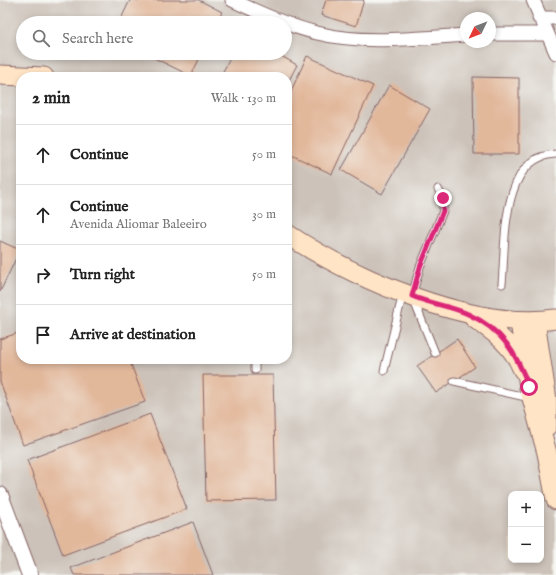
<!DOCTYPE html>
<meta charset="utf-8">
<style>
body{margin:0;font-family:"IM FELL English",serif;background:#f2f2f2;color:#222}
.controls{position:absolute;right:12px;bottom:12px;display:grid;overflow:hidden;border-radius:8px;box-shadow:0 2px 6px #0003}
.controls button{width:36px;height:36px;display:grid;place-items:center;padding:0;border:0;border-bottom:1px solid #e0e0e0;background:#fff;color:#222;font:20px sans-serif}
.compass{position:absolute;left:460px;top:12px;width:36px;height:36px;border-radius:50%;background:#fff;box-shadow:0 2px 6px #0003;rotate:227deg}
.stop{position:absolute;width:12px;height:12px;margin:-9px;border:3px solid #db2777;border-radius:50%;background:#fff}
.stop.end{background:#db2777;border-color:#fff;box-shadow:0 1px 4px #0008}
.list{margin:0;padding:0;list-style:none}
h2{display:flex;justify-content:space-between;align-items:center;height:52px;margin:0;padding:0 16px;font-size:17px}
h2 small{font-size:13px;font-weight:400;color:#767676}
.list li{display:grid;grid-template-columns:26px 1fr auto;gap:12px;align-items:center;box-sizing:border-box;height:60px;padding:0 16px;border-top:1px solid #e0e0e0}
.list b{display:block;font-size:15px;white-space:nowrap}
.list p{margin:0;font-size:13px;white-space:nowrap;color:#767676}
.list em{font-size:13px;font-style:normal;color:#767676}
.icon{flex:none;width:22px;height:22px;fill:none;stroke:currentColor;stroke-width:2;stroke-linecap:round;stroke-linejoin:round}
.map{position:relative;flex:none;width:556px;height:575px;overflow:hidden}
.search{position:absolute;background:#fff;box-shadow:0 2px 6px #0003;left:16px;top:16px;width:276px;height:44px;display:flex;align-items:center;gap:10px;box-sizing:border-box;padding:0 14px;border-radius:22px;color:#767676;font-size:15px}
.panel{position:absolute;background:#fff;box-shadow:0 2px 6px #0003;left:16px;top:72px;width:276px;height:292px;border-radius:16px}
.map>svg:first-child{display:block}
.industrial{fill:#ccc2b9;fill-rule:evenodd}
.building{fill:#e2b89b}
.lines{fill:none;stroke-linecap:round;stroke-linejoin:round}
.service-casing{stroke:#866565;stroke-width:9}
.minor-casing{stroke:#866565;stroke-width:15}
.tertiary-casing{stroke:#866565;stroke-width:18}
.secondary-casing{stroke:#866565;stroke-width:21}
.service{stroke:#fff;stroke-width:7}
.minor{stroke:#fff;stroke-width:13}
.tertiary{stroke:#fff;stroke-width:16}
.secondary{stroke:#ffe4c6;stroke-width:19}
.route{stroke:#db2777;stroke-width:5}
</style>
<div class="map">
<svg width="556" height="575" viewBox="0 0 556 575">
<rect width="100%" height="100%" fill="#f6f6f2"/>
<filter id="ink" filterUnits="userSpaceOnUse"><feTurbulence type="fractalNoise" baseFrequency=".025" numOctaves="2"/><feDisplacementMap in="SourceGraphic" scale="8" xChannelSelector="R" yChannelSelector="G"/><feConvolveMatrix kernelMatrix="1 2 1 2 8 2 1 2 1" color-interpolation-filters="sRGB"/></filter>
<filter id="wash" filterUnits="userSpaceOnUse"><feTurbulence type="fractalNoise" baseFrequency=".012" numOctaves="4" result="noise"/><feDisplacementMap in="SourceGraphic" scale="16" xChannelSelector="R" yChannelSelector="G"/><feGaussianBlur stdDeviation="0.9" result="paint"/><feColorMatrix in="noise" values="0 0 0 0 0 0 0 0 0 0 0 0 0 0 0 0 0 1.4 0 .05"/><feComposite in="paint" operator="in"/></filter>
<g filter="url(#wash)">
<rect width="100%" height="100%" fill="#f4e6d2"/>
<path class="industrial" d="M 0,0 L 556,0 L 556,575 L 0,575 ZM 466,18 L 490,18 L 490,42 L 466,42 ZM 23,23 L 285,23 L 285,53 L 23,53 ZM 21,77 L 287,77 L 287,359 L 21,359 ZM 511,494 L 541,494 L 541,560 L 511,560 Z"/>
<g id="blocks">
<g class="building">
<path d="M 130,0 L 199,0 L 222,12 L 217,23 L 119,23 Z"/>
<path d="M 326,0 L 364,0 L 356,26 L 321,15 Z"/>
<path d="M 144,53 L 202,53 L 191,76 Z"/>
<path d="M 233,53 L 276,53 L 297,65 L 287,84 L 287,77 L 220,77 Z"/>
<path d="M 307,56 L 373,86 L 332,174 L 287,153 L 287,100 Z"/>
<path d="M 473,77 L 519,78 L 519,154 L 474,154 Z"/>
<path d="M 389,85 L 430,109 L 382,194 L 341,170 Z"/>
<path d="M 0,241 L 20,250 L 0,292 Z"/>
<path d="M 21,332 L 21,359 L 129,359 L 145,402 L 23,445 L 0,381 L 0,339 Z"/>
<path d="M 457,339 L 475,367 L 436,393 L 417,366 Z"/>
<path d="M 203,375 L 273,375 L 276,500 L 206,501 Z"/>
<path d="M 150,414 L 187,509 L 63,555 L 27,460 Z"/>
<path d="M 193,522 L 213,575 L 74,575 L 71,568 Z"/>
</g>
</g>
</g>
<g filter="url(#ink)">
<use href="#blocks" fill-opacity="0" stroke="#866565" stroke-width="1"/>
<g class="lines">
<defs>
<g id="service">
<path d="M 502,284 C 506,242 500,156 556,154"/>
<path d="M 435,353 L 412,296 L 420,267 L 443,211 L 443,198 L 438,189"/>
<path d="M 255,359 L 255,370"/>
<path d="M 384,371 L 403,293"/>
<path d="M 454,381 L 530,398"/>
</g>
<g id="minor">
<path d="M 232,0 C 259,13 288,26 317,33 C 365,45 417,38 466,35"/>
<path d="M 533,0 L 556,53"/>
<path d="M 539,18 L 556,18"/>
<path d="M 490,34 L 547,34"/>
</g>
<path id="tertiary" d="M 0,495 L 30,575"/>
<g id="secondary">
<path d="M 0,75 L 44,77"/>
<path d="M 287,234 C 355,279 473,331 556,319"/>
<path d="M 474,318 C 495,332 513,345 523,370"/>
<path d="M 520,321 L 529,387 L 547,453 L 556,500"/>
<path d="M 535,322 L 547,400 L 547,426"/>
</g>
</defs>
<use href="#service" class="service-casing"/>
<use href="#minor" class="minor-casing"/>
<use href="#tertiary" class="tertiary-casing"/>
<use href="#secondary" class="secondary-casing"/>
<use href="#service" class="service"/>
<use href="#minor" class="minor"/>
<use href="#tertiary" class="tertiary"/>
<use href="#secondary" class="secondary"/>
</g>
</g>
<g class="lines" filter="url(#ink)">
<path class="route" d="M 443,198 L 443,211 L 420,267 L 412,296 C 430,304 451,306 468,314 C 503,330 516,353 529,387"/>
</g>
</svg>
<div class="controls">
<button>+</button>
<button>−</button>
</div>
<svg class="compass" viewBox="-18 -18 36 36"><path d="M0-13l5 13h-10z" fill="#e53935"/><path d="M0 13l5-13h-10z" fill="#767676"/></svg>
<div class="stop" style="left:529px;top:387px"></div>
<div class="stop end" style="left:443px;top:198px"></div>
<div class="search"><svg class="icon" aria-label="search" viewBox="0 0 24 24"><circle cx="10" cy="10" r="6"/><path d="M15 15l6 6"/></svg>Search here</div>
<section class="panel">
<h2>2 min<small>Walk · 130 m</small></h2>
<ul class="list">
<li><svg class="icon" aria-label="ahead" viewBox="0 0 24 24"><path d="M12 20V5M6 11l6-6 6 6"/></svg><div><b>Continue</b></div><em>50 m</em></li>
<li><svg class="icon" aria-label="ahead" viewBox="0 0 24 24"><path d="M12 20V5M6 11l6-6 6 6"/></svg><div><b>Continue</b><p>Avenida Aliomar Baleeiro</p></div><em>30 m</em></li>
<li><svg class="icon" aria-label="right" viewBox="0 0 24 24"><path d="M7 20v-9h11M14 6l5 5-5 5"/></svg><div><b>Turn right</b></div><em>50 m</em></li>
<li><svg class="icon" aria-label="arrive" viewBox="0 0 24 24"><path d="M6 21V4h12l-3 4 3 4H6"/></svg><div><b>Arrive at destination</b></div></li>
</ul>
</section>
</div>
